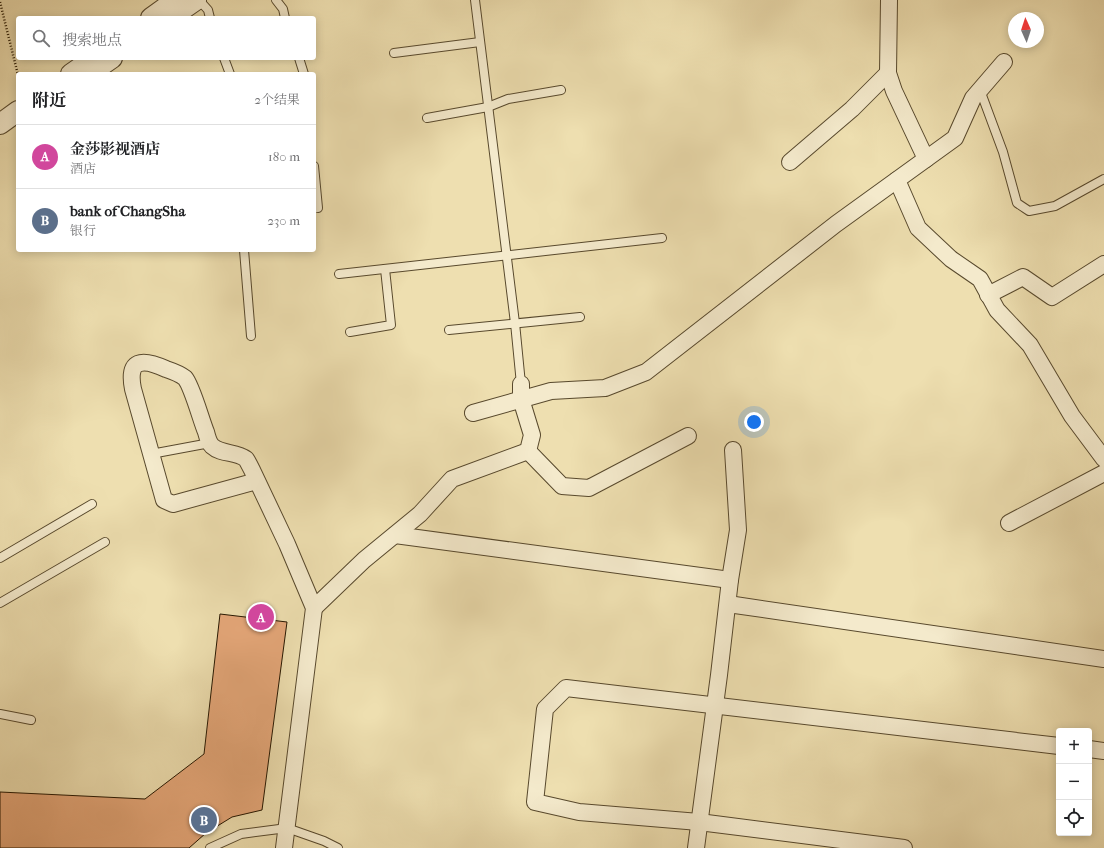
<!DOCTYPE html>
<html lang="zh">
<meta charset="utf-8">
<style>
body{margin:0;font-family:"IM FELL French Canon","Noto Serif SC",serif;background:#f6f6f6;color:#202124}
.controls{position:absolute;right:12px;bottom:12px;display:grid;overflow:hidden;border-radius:4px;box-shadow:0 2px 10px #0003}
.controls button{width:36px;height:36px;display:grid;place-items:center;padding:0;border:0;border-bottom:1px solid #e0e0e0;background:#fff;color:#202124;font:20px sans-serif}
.compass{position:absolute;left:1008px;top:12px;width:36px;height:36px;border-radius:50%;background:#fff;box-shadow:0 2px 10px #0003;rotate:357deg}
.you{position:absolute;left:754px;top:422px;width:14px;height:14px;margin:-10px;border:3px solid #fff;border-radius:50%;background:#1a73e8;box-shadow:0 0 0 6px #1a73e833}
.badge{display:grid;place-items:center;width:26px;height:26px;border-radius:50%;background:#0f766e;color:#fff;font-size:13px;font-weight:700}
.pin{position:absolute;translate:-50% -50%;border:2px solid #fff;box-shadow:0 1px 4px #0006}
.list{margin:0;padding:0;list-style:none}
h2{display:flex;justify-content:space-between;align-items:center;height:52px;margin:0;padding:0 16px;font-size:17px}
h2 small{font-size:13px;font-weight:400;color:#757577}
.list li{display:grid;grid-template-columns:26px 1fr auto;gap:12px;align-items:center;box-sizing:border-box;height:64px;padding:0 16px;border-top:1px solid #e0e0e0}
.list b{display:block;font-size:15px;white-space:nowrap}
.list p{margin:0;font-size:13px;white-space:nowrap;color:#757577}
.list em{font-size:13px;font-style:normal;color:#757577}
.icon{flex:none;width:22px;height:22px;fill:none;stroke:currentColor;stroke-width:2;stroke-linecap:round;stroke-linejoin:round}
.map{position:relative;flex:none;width:1104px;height:848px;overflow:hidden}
.search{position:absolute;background:#fff;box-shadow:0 2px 10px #0003;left:16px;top:16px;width:300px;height:44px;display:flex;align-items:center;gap:10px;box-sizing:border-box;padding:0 14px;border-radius:4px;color:#757577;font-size:15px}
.panel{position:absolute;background:#fff;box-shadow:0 2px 10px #0003;left:16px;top:72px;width:300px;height:180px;border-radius:4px}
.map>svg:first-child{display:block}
.building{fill:#e5a779;stroke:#261701}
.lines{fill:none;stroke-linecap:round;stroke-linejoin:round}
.service-casing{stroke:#58492d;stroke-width:10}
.minor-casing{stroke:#58492d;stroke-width:18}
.tertiary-casing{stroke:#58492d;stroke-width:22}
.path{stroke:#261701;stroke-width:2.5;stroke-dasharray:1 2;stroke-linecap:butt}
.service{stroke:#f4eacc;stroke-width:8}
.minor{stroke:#f4eacc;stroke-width:16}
.tertiary{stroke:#f4eacc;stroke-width:20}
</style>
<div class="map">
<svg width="1104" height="848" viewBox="0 0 1104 848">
<rect width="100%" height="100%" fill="#eedfb0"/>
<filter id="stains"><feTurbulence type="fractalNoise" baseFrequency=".005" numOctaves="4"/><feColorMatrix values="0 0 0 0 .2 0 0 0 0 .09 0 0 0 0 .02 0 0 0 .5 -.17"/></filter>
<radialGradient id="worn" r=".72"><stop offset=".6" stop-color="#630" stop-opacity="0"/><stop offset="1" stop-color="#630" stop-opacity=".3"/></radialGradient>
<path class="building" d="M 220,614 L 287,622 L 262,810 L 232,817 L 206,833 L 189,848 L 0,848 L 0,792 L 145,799 L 204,754 Z"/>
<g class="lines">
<defs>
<g id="service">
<path d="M 199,0 L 208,10 L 210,18"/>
<path d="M 276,0 L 283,9 L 285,18"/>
<path d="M 475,0 L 515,323 L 521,384"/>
<path d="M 394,53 L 480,42"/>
<path d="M 224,58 L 230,74"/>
<path d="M 299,58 L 304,74"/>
<path d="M 980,90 L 1003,152 L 1017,203 L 1029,211 L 1055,206 L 1104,179"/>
<path d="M 427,118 L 488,107 L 508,99 L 561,90"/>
<path d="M 314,166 L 318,208"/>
<path d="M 244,250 L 251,336"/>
<path d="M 339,274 L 662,238"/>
<path d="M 449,330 L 580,317"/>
<path d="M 350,332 L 391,325 L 385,269"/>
<path d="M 151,454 L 210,443"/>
<path d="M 0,558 L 92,504"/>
<path d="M 0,603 L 105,542"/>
<path d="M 0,714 L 31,720"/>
<path d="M 210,848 L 241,834 L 287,828 L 324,841 L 338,848"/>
</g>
<g id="minor">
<path d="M 889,0 L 888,73 L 894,91 L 926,159"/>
<path d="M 790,162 L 852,109 L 888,73"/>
<path d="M 897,180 L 918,228 L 951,259 L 980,279 L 997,310 L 1030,345 L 1072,416 L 1104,459"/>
<path d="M 988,295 L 1023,277 L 1052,297 L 1104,264"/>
<path d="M 473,413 L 551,391 L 605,388 L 646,372 L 836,224 L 955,138 L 973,98 L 1004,62"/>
<path d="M 528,451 L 562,486 L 589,488 L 688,436"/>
<path d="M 257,481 L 173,504 L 164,500 L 133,389 C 127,359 142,358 166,369 C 172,371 180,374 185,378 C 192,386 201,420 206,432 C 207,436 209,443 212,446 C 222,455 236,451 246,459 C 248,462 250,466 252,470 L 287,544 L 314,608 L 284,848"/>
<path d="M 1009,523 L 1104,473"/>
<path d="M 395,535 L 730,580"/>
<path d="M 728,604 L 1104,659"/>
<path d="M 314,608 L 364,560 L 420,514 L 452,479 L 528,451 L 532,435 L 521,399 L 521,384"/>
<path d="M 1089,749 L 1104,751"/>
<path d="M 696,848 L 719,675 L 730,580 L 738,530 L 733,450"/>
<path d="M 904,848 L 699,822 L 579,812 L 535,802 L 545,709 L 566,688 L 1059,746"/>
</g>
<g id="tertiary">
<path d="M 151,18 L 176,0"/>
<path d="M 170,18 L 196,0"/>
<path d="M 71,74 L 94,58"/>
<path d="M 89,74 L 112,58"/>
<path d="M 0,124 L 18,111"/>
</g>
</defs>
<use href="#service" class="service-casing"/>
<use href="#minor" class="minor-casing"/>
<use href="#tertiary" class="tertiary-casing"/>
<path class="path" d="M 0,2 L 18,75"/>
<use href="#service" class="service"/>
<use href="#minor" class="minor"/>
<use href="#tertiary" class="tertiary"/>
</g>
<rect width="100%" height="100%" filter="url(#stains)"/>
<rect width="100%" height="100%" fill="url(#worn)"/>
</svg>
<div class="controls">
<button>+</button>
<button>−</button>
<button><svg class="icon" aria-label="locate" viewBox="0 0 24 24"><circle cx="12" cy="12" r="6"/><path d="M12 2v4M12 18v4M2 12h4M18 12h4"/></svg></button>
</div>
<svg class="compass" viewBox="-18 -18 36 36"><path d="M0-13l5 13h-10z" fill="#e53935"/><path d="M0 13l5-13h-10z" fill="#757577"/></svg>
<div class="you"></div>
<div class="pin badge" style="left:261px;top:617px;background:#d1479c">A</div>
<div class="pin badge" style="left:204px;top:820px;background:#5c6f8a">B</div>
<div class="search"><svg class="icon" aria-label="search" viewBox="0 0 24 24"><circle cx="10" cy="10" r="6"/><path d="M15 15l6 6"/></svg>搜索地点</div>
<section class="panel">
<h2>附近<small>2个结果</small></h2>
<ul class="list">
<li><span class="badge" style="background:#d1479c">A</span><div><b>金莎影视酒店</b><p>酒店</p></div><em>180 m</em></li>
<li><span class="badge" style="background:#5c6f8a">B</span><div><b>bank of ChangSha</b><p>银行</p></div><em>230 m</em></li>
</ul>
</section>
</div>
